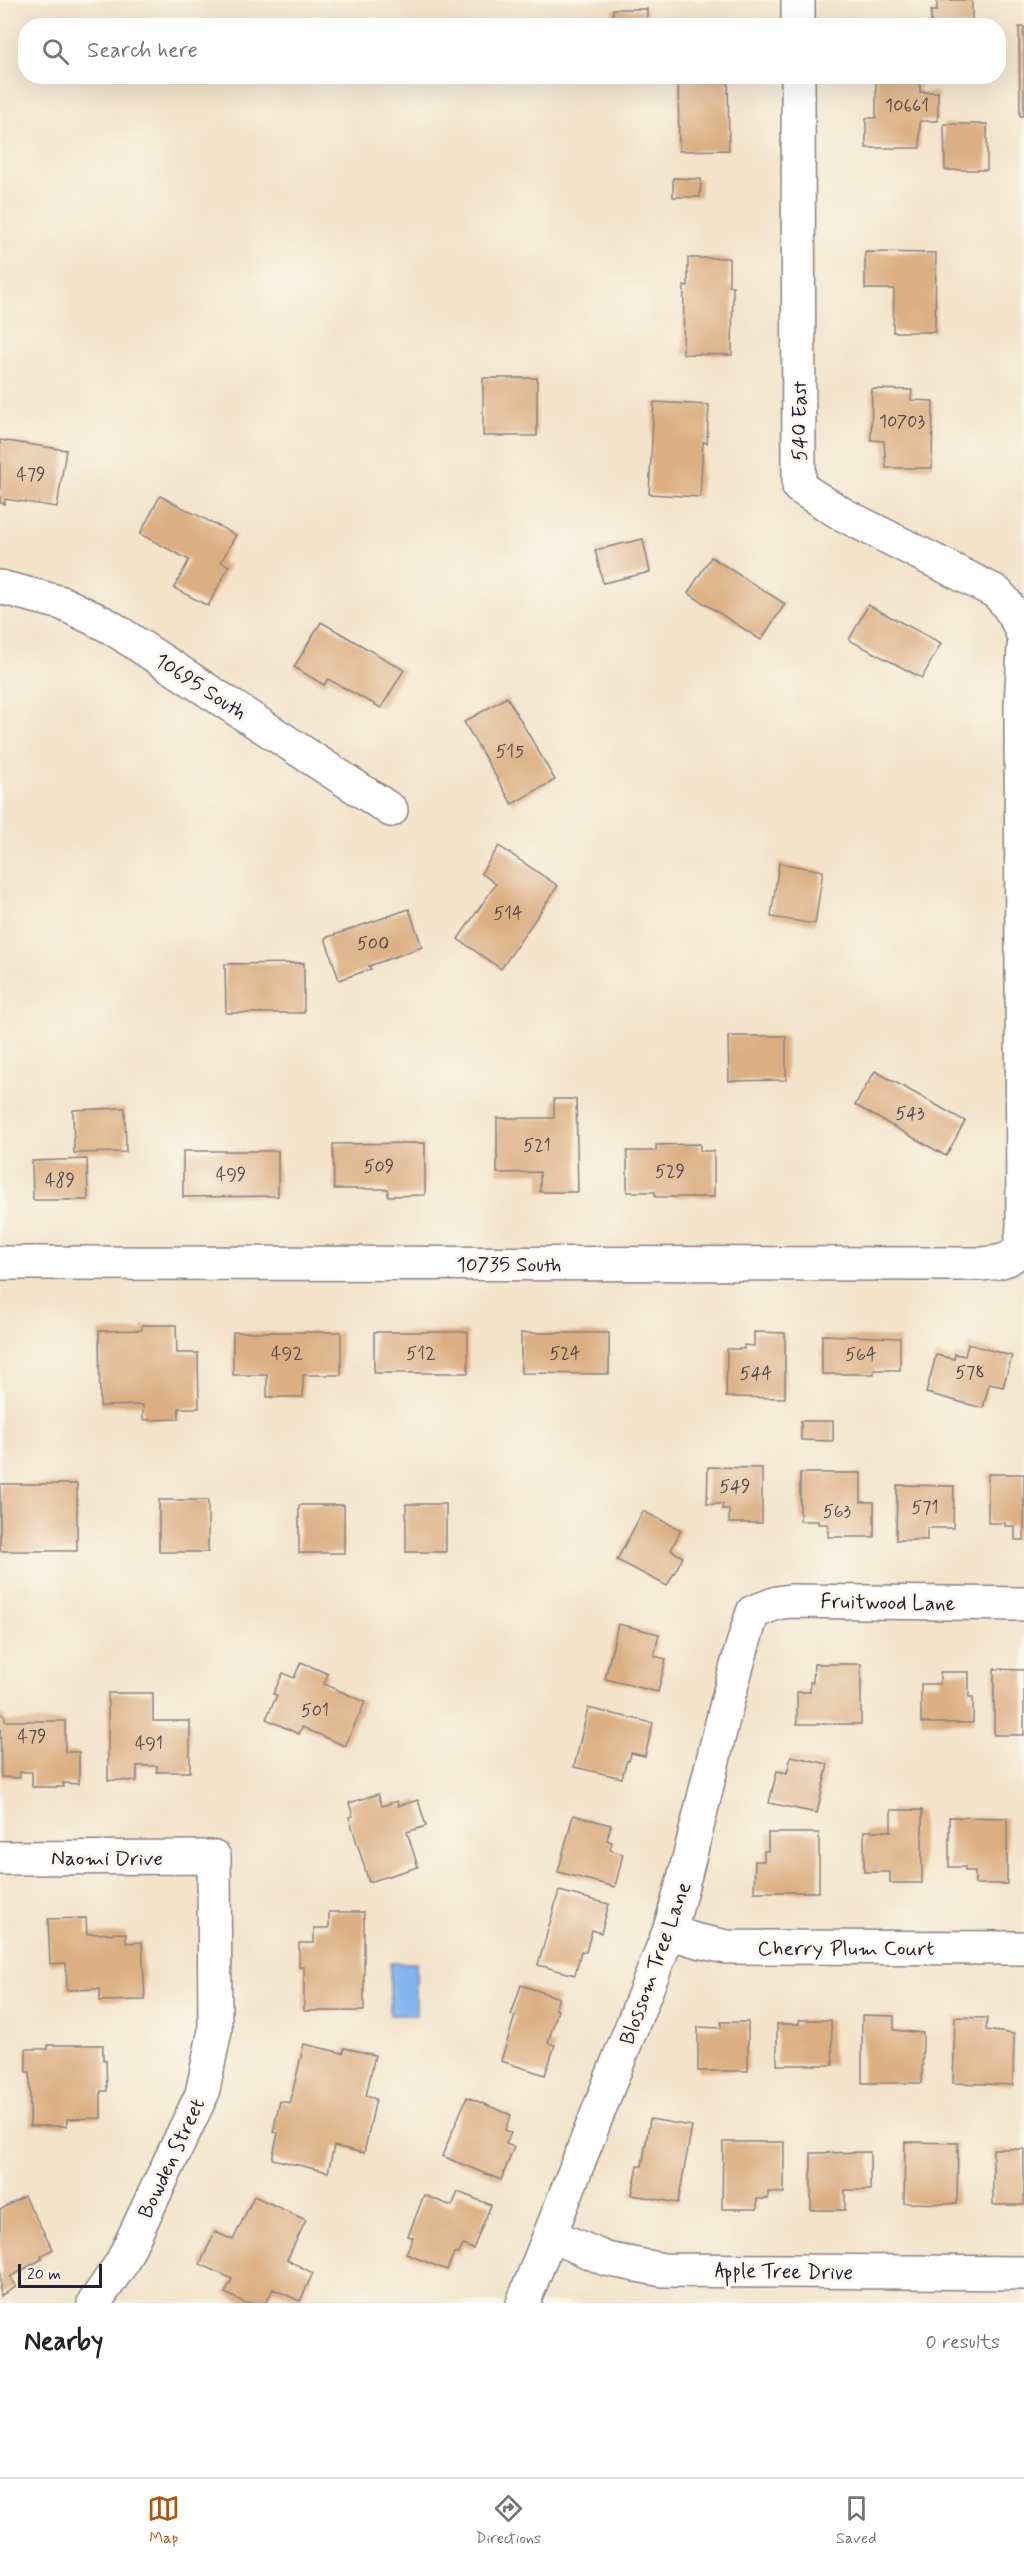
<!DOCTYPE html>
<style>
body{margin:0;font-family:Mynerve,sans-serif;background:#f2f2f2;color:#222}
.scale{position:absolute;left:18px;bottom:15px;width:84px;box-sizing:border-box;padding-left:6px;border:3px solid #22223b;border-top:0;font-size:16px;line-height:21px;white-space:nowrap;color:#22223b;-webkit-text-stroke:4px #fbf7ec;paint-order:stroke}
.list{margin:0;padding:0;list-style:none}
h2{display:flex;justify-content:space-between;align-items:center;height:78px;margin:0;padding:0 24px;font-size:26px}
h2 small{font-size:20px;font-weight:400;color:#767676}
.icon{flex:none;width:33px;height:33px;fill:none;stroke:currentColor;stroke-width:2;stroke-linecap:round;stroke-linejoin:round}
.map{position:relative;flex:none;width:1024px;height:2303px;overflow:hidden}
.search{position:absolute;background:#fff;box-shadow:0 6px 24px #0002;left:18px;right:18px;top:18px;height:66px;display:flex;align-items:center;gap:15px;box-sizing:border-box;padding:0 21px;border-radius:24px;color:#767676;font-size:22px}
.sheet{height:174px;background:#fff}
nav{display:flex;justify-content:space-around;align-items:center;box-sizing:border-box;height:84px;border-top:2px solid #e0e0e0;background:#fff;font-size:16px;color:#767676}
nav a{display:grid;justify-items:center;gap:3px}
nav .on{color:#b45309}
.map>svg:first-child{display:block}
.water{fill:#81b3ee;stroke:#526a94;stroke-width:1.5}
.building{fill:#dcaf82}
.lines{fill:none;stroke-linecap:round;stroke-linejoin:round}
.minor-casing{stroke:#8a8282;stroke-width:36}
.minor{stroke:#fff;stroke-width:33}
.labels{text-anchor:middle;stroke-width:6;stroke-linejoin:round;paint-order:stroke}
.number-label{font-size:18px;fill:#50454d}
.street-label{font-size:21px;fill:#22223b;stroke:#fbf7ec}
</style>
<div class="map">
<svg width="1024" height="2303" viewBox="0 0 1024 2303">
<rect width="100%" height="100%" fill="#fbf7ec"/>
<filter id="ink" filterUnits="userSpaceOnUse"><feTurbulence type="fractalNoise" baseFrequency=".0167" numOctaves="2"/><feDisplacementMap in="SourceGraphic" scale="12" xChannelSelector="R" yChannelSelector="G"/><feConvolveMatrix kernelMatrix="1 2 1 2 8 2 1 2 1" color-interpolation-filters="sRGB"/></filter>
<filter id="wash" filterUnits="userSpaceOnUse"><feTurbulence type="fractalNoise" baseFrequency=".008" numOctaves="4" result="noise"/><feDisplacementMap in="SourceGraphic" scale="24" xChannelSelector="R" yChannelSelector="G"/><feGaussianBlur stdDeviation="1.35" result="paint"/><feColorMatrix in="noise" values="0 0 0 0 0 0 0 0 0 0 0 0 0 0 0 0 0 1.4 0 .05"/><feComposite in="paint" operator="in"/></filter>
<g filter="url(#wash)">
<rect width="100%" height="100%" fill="#f3e3c9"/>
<rect class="water" x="390" y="1963" width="26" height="52"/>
<g id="blocks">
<g class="building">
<path d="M 937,0 L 972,0 L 972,26 L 931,26 L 931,11 L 937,11 Z"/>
<rect x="613" y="9" width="34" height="17"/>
<path d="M 1019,27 L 1024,27 L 1024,116 L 1020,116 Z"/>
<path d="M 678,76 L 728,76 L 729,150 L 679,151 Z"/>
<path d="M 876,76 L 920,78 L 920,92 L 938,92 L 938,121 L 920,121 L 920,148 L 866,148 L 866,118 L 876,118 Z"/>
<path d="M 944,124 L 987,124 L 987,170 L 945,170 Z"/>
<path d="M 673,178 L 701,179 L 700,197 L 673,197 Z"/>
<path d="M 865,252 L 936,253 L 935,332 L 893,332 L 894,289 L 865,289 Z"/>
<path d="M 688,258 L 729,258 L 729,286 L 733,286 L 732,355 L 683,354 L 684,286 L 688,286 Z"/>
<rect x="483" y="378" width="54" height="58"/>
<path d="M 872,389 L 912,390 L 911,400 L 933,401 L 932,468 L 886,468 L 884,441 L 871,440 Z"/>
<path d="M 654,402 L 709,405 L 707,443 L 703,442 L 700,497 L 649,494 Z"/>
<path d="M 0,440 L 66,450 L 57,507 L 5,499 L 5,504 L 0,503 Z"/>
<path d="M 160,496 L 236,535 L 221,562 L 229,566 L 208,606 L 174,588 L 189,560 L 140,534 Z"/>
<path d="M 643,539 L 650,572 L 603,583 L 595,550 Z"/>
<path d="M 711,557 L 785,604 L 761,640 L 688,593 Z"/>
<path d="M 868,605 L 941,643 L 922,678 L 849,640 Z"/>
<path d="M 321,622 L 404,670 L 381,708 L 328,679 L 324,685 L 294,667 Z"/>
<path d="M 507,697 L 555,780 L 512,804 L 464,722 Z"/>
<path d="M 499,846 L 558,886 L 501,969 L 458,939 L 496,884 L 481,873 Z"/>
<path d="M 779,863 L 823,871 L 815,924 L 771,917 Z"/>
<path d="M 409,909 L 422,947 L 369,966 L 371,969 L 339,980 L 325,938 Z"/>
<path d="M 304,963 L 304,1013 L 226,1013 L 225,964 Z"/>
<path d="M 728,1036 L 786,1036 L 786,1080 L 729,1081 Z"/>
<path d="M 875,1071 L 965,1121 L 946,1156 L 855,1105 Z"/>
<path d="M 554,1099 L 576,1099 L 578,1192 L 540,1192 L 540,1172 L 497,1173 L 497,1118 L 554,1118 Z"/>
<path d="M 125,1108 L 126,1152 L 74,1153 L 73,1110 Z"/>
<path d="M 425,1143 L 425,1195 L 388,1196 L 388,1189 L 334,1189 L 333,1144 Z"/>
<path d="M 700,1144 L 700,1151 L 714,1151 L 714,1197 L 655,1197 L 655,1192 L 627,1192 L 627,1151 L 656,1151 L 656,1145 Z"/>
<path d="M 183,1151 L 278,1151 L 278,1196 L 183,1197 Z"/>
<path d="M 87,1159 L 88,1200 L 33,1200 L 32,1161 Z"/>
<path d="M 142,1325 L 176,1325 L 177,1353 L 198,1353 L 199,1408 L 179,1408 L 179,1419 L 143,1420 L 143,1405 L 100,1406 L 99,1331 L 142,1330 Z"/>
<path d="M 233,1332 L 341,1332 L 341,1375 L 303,1375 L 303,1397 L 267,1397 L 267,1375 L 233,1375 Z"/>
<rect x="374" y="1332" width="94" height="41"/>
<path d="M 754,1332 L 785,1333 L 785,1398 L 726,1397 L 727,1349 L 744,1349 L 744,1345 L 754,1346 Z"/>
<path d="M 521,1333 L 609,1333 L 609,1374 L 521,1373 Z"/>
<path d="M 822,1335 L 900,1338 L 900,1370 L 874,1370 L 874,1374 L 822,1374 Z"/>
<path d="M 968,1344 L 1012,1356 L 1003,1387 L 989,1384 L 983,1408 L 926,1393 L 936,1355 L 954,1359 L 955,1354 L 965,1356 Z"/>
<path d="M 801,1421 L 833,1421 L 833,1441 L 801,1440 Z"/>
<path d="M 708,1467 L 762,1468 L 762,1523 L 729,1523 L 729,1509 L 722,1509 L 723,1504 L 707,1504 Z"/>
<path d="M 800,1473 L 861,1473 L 861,1502 L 874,1502 L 874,1537 L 828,1537 L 828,1524 L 818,1524 L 818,1521 L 800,1521 Z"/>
<path d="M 988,1474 L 1024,1474 L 1024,1540 L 1015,1540 L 1015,1526 L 1005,1526 L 1005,1523 L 988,1523 Z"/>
<rect x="0" y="1484" width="77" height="67"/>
<path d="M 897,1485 L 954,1486 L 953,1528 L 927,1528 L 927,1540 L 896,1540 Z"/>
<rect x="159" y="1500" width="49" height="52"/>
<rect x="406" y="1504" width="40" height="48"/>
<rect x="299" y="1505" width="45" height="48"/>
<path d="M 643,1511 L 681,1530 L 671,1550 L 683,1557 L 667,1586 L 617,1560 Z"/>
<path d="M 618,1624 L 659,1634 L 654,1656 L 666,1659 L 658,1692 L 605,1679 Z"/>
<path d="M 301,1662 L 328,1674 L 324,1684 L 365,1702 L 345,1746 L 302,1727 L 299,1734 L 266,1719 L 277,1695 L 273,1694 L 283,1673 L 294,1678 Z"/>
<path d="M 814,1664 L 861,1664 L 861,1724 L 797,1724 L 797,1692 L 810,1692 L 810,1682 L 813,1682 Z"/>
<path d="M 994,1669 L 1024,1670 L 1024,1735 L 994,1735 Z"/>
<path d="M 940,1672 L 969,1672 L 969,1697 L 973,1697 L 973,1723 L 921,1723 L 921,1684 L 940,1684 Z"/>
<path d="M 108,1693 L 153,1693 L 153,1721 L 190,1721 L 190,1772 L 157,1772 L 157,1766 L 137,1766 L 137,1781 L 108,1780 Z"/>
<path d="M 588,1708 L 653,1723 L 645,1756 L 631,1753 L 629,1761 L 627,1760 L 622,1778 L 574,1767 Z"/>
<path d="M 0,1712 L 5,1717 L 5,1721 L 65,1721 L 65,1752 L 79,1752 L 79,1784 L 63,1783 L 64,1787 L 32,1787 L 32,1772 L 20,1772 L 20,1778 L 1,1777 Z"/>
<path d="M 791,1756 L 828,1764 L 817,1813 L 769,1803 L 777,1771 L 787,1773 Z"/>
<path d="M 378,1794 L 382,1806 L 397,1801 L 398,1806 L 418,1800 L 426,1826 L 407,1832 L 418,1867 L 369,1882 L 349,1817 L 353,1816 L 349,1803 Z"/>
<path d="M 891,1810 L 922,1810 L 922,1883 L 890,1883 L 890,1872 L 864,1872 L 864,1831 L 891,1831 Z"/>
<path d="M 573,1815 L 611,1825 L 607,1840 L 612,1842 L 610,1850 L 623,1854 L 615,1887 L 558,1872 Z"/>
<path d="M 949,1817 L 1007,1818 L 1007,1884 L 975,1884 L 975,1871 L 965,1871 L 965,1867 L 949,1867 Z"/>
<path d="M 768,1833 L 819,1833 L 819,1892 L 754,1892 L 755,1861 L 764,1861 L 764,1851 L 768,1851 Z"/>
<path d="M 559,1891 L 609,1904 L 601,1933 L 592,1930 L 586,1952 L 581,1951 L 575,1975 L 538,1965 Z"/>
<path d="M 329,1912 L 364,1912 L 364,2011 L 304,2011 L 304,1967 L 299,1967 L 299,1943 L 314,1943 L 314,1928 L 329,1928 Z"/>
<path d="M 86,1918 L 87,1934 L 126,1933 L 126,1943 L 142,1942 L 145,2000 L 100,2001 L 100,1989 L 67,1990 L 66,1963 L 50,1964 L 48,1919 Z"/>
<path d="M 521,1985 L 559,1998 L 555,2009 L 558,2010 L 548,2043 L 555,2045 L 545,2075 L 501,2061 L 515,2016 L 511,2015 Z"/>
<path d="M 862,2015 L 894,2016 L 894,2030 L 923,2033 L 922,2083 L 862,2083 Z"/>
<path d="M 955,2017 L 987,2018 L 986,2030 L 1014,2034 L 1013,2085 L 953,2083 Z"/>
<path d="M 799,2020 L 831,2020 L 833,2065 L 777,2065 L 777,2024 L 799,2024 Z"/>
<path d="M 721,2022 L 748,2022 L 748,2071 L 698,2071 L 698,2027 L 721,2028 Z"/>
<path d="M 304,2044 L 343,2053 L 345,2048 L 375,2055 L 366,2096 L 376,2099 L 364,2153 L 334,2146 L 328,2172 L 272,2159 L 278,2133 L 273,2132 L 280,2101 L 290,2103 Z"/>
<path d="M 48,2045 L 103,2045 L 103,2060 L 106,2060 L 107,2091 L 101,2091 L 101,2118 L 67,2119 L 67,2126 L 30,2126 L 30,2072 L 26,2072 L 26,2049 L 48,2049 Z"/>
<path d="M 467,2097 L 511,2115 L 505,2130 L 511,2133 L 506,2144 L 514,2147 L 501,2180 L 442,2156 Z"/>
<path d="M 650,2119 L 692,2126 L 678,2203 L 632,2195 L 638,2166 L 642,2166 Z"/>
<path d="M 723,2142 L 784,2142 L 784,2193 L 768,2192 L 768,2199 L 757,2199 L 757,2209 L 722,2209 Z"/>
<path d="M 905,2142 L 958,2143 L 957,2204 L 904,2203 Z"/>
<rect x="993" y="2149" width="31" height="56"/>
<path d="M 870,2152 L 870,2190 L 845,2190 L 845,2210 L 811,2210 L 811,2153 Z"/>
<path d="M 458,2192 L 491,2205 L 473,2249 L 463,2245 L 459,2254 L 454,2253 L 447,2270 L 406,2254 L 413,2238 L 408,2236 L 424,2195 L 452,2206 Z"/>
<path d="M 24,2196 L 53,2249 L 41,2256 L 42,2259 L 10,2277 L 16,2287 L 0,2296 L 0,2210 Z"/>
<path d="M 254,2196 L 306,2220 L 287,2260 L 313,2273 L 300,2301 L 273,2289 L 266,2303 L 245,2303 L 225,2293 L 232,2279 L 200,2264 L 215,2232 L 233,2240 Z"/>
</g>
</g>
</g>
<g filter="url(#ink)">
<use href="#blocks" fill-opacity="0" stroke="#8a8282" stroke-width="1.5"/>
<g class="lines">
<defs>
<g id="minor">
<path d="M 798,0 L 798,26"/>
<path d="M 798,76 L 799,487 L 842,514 L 996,592 C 1010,606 1018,619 1024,638"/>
<path d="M 0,587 L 62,603 L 109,626 L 391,810"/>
<path d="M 0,1263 L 980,1264 C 1011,1262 1022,1257 1023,1225 L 1021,707 L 1024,647"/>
<path d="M 0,1858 L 214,1857 L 215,2030 L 202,2094 L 121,2264 L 94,2303"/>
<path d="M 669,1932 L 698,1941 L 727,1947 L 1024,1948"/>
<path d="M 550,2235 L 606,2259 L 663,2270 L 1024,2273"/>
<path d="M 523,2303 L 669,1932 C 701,1826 719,1717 753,1612 L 777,1603 L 790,1601 L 1024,1604"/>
</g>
</defs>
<use href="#minor" class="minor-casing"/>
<use href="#minor" class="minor"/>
</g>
</g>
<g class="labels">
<g class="number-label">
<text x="907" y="111">10661</text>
<text x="902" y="427">10703</text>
<text x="31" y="480">479</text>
<text x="510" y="757">515</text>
<text x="508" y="919">514</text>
<text x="373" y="949">500</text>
<text x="910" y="1119">543</text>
<text x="537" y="1151">521</text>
<text x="379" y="1172">509</text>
<text x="670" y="1177">529</text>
<text x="231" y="1180">499</text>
<text x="60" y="1186">489</text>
<text x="287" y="1359">492</text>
<text x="421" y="1359">512</text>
<text x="565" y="1359">524</text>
<text x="861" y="1360">564</text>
<text x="970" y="1378">578</text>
<text x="756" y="1379">544</text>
<text x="735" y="1492">549</text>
<text x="925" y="1513">571</text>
<text x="837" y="1517">563</text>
<text x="315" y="1716">501</text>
<text x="32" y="1742">479</text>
<text x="149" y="1749">491</text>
</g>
<g class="street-label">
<text transform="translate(799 421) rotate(-90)" y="7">540 East</text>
<text transform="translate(201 686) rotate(33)" y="7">10695 South</text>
<text x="509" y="1271">10735 South</text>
<text transform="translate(888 1602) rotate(1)" y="7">Fruitwood Lane</text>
<text x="107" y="1865">Naomi Drive</text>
<text x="846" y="1955">Cherry Plum Court</text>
<text transform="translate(655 1963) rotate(-70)" y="7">Blossom Tree Lane</text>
<text transform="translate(171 2158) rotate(-65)" y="7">Bowden Street</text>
<text transform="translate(784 2271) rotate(1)" y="7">Apple Tree Drive</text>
</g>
</g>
</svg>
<div class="scale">20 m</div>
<div class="search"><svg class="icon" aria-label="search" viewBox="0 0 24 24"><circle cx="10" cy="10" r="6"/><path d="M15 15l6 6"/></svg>Search here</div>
</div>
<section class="sheet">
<h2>Nearby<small>0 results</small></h2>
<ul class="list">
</ul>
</section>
<nav>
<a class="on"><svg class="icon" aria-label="map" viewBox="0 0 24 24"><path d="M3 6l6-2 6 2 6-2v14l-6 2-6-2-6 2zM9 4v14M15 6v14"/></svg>Map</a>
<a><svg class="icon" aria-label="directions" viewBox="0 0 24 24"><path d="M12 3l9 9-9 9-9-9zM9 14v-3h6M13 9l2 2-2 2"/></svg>Directions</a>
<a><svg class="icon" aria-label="saved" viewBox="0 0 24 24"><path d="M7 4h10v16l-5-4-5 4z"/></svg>Saved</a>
</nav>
